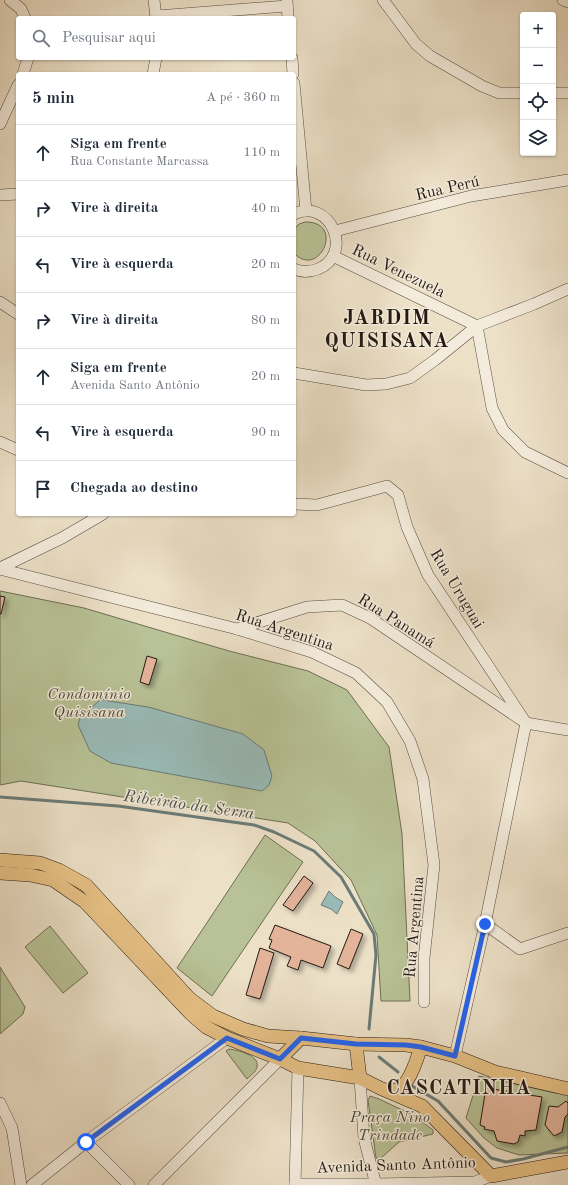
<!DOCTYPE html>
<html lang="pt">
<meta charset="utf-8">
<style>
body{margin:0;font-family:"Old Standard TT",serif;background:#f2f2f3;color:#1f2937}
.controls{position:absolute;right:12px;top:12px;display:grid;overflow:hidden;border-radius:4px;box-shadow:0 1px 3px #0004}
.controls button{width:36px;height:36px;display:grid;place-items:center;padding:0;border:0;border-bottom:1px solid #e0e1e3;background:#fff;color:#1f2937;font:20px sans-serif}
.stop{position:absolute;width:12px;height:12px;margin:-9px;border:3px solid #2563eb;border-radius:50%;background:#fff}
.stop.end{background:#2563eb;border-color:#fff;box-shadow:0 1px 4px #0008}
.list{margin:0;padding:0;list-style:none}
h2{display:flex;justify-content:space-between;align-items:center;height:52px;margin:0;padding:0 16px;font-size:17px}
h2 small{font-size:13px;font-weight:400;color:#747a83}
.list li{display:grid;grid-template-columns:26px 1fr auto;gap:12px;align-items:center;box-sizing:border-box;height:56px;padding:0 16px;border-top:1px solid #e0e1e3}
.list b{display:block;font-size:15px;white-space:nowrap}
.list p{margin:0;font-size:13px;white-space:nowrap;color:#747a83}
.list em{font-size:13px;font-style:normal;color:#747a83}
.icon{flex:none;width:22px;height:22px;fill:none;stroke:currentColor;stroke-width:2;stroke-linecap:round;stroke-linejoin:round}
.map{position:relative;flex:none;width:568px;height:1185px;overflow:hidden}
.search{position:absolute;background:#fff;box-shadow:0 1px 3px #0004;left:16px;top:16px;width:280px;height:44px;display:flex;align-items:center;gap:10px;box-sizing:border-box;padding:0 14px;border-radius:4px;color:#747a83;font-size:15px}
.panel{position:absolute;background:#fff;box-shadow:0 1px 3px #0004;left:16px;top:72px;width:280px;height:444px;border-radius:4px}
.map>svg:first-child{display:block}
.green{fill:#b8c296;stroke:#6e6e54}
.water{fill:#99bcb9;stroke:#6a7b77}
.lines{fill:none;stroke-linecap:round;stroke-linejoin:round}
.stream{stroke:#6a7b77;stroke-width:3}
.building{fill:#e3b49a;stroke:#241a13;filter:url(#shadow)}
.minor-casing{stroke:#564c40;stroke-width:12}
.major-casing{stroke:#241a13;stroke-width:14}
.minor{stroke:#f3ebdb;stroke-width:11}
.major{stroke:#e6c084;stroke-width:13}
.route{stroke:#2563eb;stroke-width:5}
.labels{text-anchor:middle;stroke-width:3;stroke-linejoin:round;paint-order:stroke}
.street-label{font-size:16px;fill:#241a13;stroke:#f3ebdb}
.park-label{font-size:16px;font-style:italic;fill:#504c3a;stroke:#f3ebdb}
.water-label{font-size:17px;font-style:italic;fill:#4d534d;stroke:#f3ebdb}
.district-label{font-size:20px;font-weight:bold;letter-spacing:1px;fill:#241a13;stroke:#f3ebdb}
</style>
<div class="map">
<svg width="568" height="1185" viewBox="0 0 568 1185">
<defs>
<filter id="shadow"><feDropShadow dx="3.5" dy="3.5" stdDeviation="2" flood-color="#0004"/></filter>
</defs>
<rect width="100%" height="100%" fill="#ece0c7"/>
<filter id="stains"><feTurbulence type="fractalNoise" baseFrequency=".005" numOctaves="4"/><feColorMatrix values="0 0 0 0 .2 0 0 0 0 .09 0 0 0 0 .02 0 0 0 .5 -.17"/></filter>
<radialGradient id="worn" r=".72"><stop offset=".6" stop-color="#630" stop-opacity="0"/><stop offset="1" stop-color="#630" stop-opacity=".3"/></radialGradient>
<g class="green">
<path d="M 305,222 C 346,221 319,280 294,253 L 294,229 L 299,224 Z"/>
<path d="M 0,591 L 84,608 L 229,651 L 308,671 L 347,690 L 389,747 L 402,834 L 410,1001 L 381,1001 L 377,935 L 351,880 L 315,841 L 288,823 L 21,781 L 0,785 Z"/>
<path d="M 265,835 L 303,862 L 212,996 L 177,968 Z"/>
<path d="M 50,926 L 88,973 L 63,993 L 25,947 Z"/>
<path d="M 0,967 L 25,1007 L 23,1014 L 0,1034 Z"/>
<path d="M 229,1049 C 237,1050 260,1055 257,1067 C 256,1072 251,1075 247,1079 L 226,1051 Z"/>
<path d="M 479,1076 L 555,1093 L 568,1093 L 568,1153 L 519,1155 L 497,1148 L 484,1138 L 466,1118 Z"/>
<path d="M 370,1096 L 379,1099 L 413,1115 L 433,1130 L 433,1134 L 399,1142 L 380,1159 L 376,1158 L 368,1100 Z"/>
</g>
<g class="water">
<path d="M 101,699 L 109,701 L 148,707 L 243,734 L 264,750 L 272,776 L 269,785 L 262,791 L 111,763 L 90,751 L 78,725 L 80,718 Z"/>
<path d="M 329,891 L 335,897 L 343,902 L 337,914 L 331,909 L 321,905 Z"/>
</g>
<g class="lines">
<g class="stream">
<path d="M 0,797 L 118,806 L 254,825 L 274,832 L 314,851 L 341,877 L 374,934 L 376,955 L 369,1029"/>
<path d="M 379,1057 L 398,1072"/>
<path d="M 412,1086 L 438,1101 L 491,1158 L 506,1162 L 523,1159 L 568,1147"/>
</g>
</g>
<g class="building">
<path d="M 0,596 L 5,597 L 1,614 L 0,614 Z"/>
<path d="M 147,656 L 157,659 L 149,685 L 140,682 Z"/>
<path d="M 304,876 L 313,883 L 293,911 L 283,905 Z"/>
<path d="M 275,925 L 331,946 L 323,968 L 301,960 L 298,970 L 287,966 L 291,957 L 269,948 L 272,940 L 269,939 Z"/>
<path d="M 351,929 L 363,934 L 349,969 L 337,964 Z"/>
<path d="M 260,948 L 274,953 L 260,999 L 246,995 Z"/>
<path d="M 486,1088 L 542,1097 L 536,1130 L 525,1131 L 525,1136 L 520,1135 L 518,1142 L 514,1144 L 497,1141 L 494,1131 L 484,1129 L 485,1127 L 480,1125 Z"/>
<path d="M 566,1101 L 568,1103 L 568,1114 L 565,1117 L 562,1132 L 554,1136 L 545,1125 L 549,1106 L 558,1107 Z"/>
</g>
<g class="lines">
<defs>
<g id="minor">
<path d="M 10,0 L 21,9 L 25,18"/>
<path d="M 154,0 L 156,18"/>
<path d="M 383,0 L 416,44 L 430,56 L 482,86 L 499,93 L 523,93"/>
<path d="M 563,0 L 568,2"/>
<path d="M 287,1 L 288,18"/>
<path d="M 157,16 L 287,6"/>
<path d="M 292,58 L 293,74"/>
<path d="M 23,74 L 28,58"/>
<path d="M 153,74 L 156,58"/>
<path d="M 294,83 L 306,211"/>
<path d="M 553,93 L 568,93"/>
<path d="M 0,124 L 18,85"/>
<path d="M 0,195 L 18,194"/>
<path d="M 294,214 C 330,197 355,254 318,269 C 310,272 301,272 294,269"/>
<path d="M 335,231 L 471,196 L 568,180"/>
<path d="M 333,256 L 477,326 L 492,408 L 503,430 L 525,452 L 568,473"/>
<path d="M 0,302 L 18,314"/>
<path d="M 294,373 L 366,385 L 386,384 L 410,378 L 435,360 L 477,326 L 534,304 L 568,289"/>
<path d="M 0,442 L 18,450"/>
<path d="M 294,504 L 317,505 L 387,486 L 398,495 L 407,527 L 428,575 L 526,723"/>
<path d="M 0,568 L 62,538 L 103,514"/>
<path d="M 0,569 L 237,629 L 312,652 L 356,673 L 387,702 L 410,741 L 423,779 L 434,865 L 424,958 L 424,1002"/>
<path d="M 237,629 L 307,607 L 342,605 L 370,618 L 526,723 L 568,730"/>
<path d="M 485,924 L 520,949 L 568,933"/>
<path d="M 455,1056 L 485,924 L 526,723"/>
<path d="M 360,1078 L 364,1138 L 376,1185"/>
<path d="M 0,1103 L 12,1128 L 21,1185"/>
<path d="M 86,1142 L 129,1185"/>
<path d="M 295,1184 L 376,1184 L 475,1182 L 491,1176"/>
<path d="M 32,1185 L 86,1142 L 227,1038"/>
<path d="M 154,1185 L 280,1059"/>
<path d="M 295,1185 L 298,1068"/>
</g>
<g id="major">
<path d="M 0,860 L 40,863 L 59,870 L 86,885 L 189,998 L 213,1016 L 243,1029 L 268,1036 L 301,1038 L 356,1044 L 406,1045 L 421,1047 L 455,1056 L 495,1072 L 568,1089"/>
<path d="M 0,873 L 30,875 L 53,880 L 85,902 L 191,1014 L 206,1027 L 227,1038 L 280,1059 L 298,1068 L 360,1078 L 380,1088 L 422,1106 L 491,1176 L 568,1162"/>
<path d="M 356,1044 L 360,1078"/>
<path d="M 280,1059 L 301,1038"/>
<path d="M 385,1090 C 407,1098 416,1061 421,1047"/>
</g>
</defs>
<use href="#minor" class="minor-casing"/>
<use href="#major" class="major-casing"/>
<use href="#minor" class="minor"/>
<use href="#major" class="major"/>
</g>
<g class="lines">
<path class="route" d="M 86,1142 L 227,1038 L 280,1059 L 301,1038 L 356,1044 L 406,1045 L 421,1047 L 455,1056 L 485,924"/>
</g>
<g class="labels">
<g class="street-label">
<text transform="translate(447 187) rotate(-13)" y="6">Rua Perú</text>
<text transform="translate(399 270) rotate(26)" y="6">Rua Venezuela</text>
<text transform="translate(458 588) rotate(59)" y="6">Rua Uruguai</text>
<text transform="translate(397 620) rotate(32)" y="6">Rua Panamá</text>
<text transform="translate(285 629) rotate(18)" y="6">Rua Argentina</text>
<text transform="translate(413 927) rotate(-85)" y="6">Rua Argentina</text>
<text transform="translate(396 1164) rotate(-2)" y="6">Avenida Santo Antônio</text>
</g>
<g class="park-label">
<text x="89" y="699">Condomínio<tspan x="89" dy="18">Quisisana</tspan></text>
<text x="390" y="1122">Praça Nino<tspan x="390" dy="18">Trindade</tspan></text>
</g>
<g class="water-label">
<text transform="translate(189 804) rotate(8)" y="6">Ribeirão da Serra</text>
</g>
<g class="district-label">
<text x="387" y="324">JARDIM<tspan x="387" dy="23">QUISISANA</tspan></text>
<text x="459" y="1094">CASCATINHA</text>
</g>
</g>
<rect width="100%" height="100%" filter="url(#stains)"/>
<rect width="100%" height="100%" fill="url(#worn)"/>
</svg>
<div class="controls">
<button>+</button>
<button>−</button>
<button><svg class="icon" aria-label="locate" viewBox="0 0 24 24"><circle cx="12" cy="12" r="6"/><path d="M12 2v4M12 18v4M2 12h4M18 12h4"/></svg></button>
<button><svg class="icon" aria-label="layers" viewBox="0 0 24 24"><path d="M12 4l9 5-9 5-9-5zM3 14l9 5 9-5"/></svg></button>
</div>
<div class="stop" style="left:86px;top:1142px"></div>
<div class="stop end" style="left:485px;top:924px"></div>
<div class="search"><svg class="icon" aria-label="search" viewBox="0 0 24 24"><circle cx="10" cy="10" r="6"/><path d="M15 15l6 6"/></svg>Pesquisar aqui</div>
<section class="panel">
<h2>5 min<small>A pé · 360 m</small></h2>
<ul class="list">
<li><svg class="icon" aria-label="ahead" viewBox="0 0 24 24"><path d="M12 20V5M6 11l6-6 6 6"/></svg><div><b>Siga em frente</b><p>Rua Constante Marcassa</p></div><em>110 m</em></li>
<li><svg class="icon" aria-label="right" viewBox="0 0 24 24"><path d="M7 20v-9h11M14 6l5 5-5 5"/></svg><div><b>Vire à direita</b></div><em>40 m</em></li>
<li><svg class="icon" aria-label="left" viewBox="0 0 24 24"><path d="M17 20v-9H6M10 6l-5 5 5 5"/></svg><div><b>Vire à esquerda</b></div><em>20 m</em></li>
<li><svg class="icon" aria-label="right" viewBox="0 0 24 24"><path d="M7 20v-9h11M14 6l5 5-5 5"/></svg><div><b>Vire à direita</b></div><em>80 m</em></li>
<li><svg class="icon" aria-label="ahead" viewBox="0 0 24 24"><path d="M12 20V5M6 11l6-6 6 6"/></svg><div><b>Siga em frente</b><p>Avenida Santo Antônio</p></div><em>20 m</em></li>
<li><svg class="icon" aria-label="left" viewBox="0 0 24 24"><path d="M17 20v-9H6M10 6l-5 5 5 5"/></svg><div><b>Vire à esquerda</b></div><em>90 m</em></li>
<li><svg class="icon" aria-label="arrive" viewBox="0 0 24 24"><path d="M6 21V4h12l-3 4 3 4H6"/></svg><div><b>Chegada ao destino</b></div></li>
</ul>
</section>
</div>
